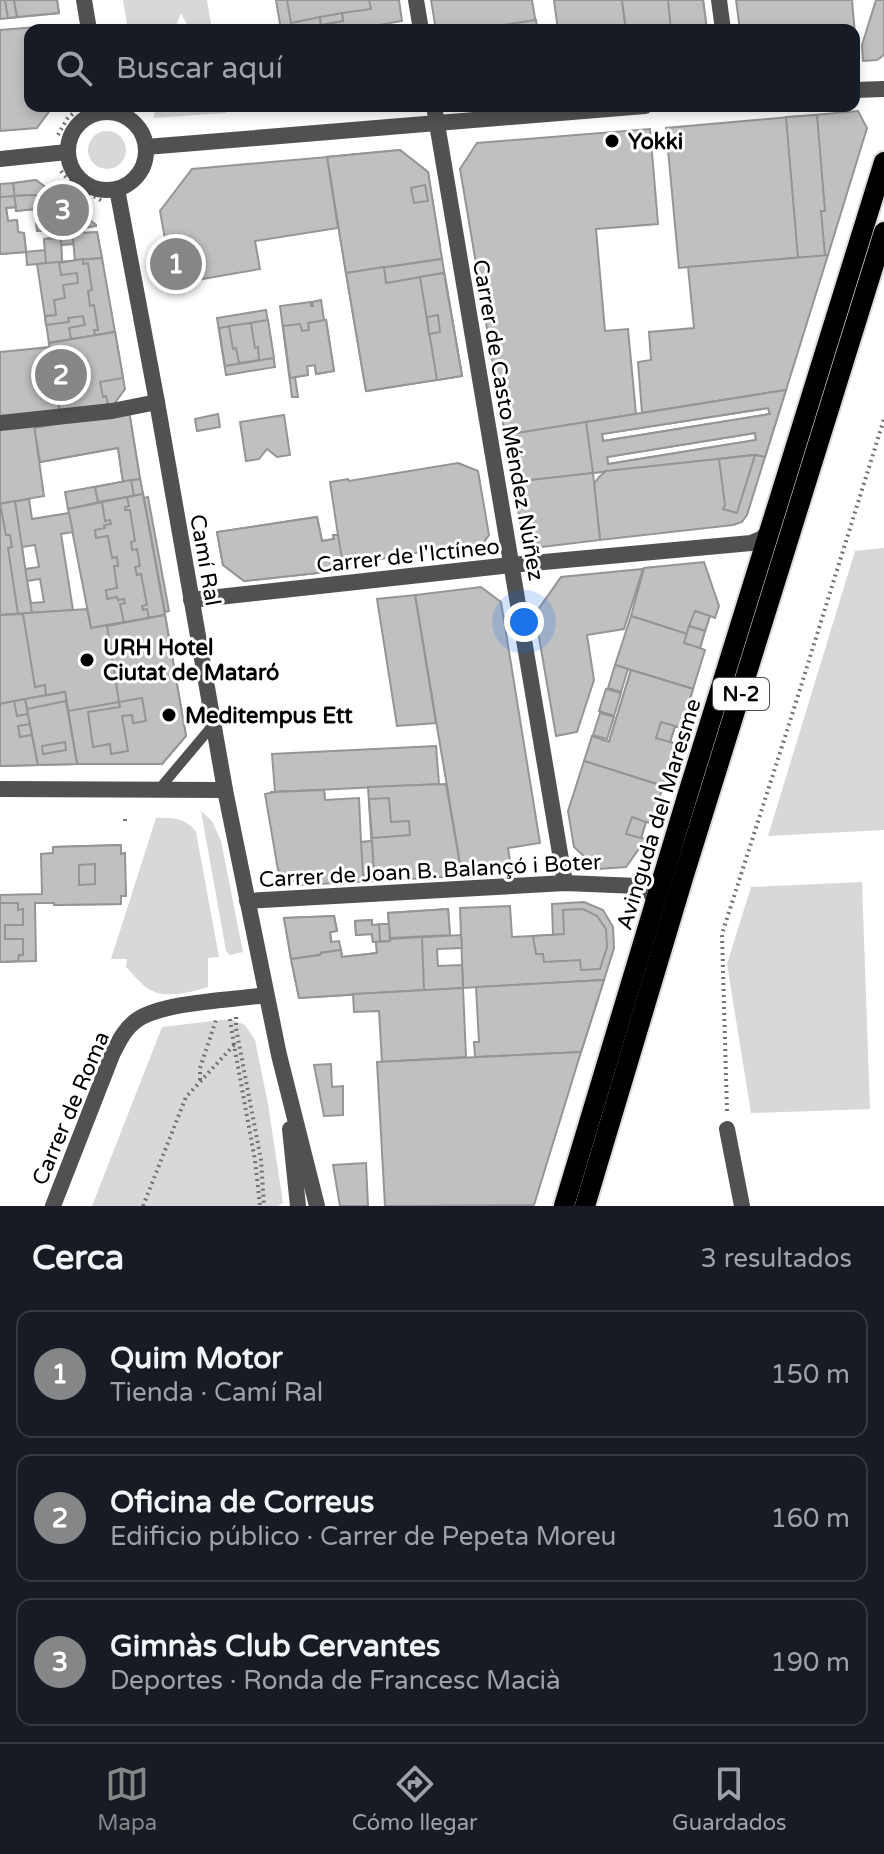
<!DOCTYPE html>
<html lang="es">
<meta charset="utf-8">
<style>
body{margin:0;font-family:"Varela Round",sans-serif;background:#20242c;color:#f1f3f6}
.you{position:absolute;left:524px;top:622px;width:28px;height:28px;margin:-20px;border:6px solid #fff;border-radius:50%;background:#1a73e8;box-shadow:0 0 0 12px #1a73e833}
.badge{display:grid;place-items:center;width:52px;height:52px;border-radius:50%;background:#858687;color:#fff;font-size:26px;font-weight:700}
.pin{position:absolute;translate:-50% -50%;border:4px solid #fff;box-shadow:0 2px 8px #0006}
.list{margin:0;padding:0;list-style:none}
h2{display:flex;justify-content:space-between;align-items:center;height:104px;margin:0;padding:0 32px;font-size:34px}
h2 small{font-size:26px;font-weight:400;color:#9ea1a6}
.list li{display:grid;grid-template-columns:52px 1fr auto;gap:24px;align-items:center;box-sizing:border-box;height:128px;margin:0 16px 16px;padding:0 16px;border:2px solid #363941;border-radius:16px}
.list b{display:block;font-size:30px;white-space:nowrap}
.list p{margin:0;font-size:26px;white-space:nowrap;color:#9ea1a6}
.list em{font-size:26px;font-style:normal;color:#9ea1a6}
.icon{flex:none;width:44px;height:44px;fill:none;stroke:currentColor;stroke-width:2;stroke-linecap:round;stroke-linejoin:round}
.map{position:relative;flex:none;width:884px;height:1206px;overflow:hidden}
.search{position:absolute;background:#171b24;box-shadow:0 4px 12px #0003;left:24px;right:24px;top:24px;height:88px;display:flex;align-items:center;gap:20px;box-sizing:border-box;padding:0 28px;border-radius:16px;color:#9ea1a6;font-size:30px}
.sheet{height:536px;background:#171b24}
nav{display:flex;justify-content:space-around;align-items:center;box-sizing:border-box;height:112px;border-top:2px solid #363941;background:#171b24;font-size:22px;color:#9ea1a6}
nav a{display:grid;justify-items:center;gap:4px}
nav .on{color:#858687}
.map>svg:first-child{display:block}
.green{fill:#d8d8d8}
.building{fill:#c0c0c0;stroke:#959595;stroke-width:2;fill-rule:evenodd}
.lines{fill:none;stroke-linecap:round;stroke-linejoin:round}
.primary-casing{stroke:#dbdbdb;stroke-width:24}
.path{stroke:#737373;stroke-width:4;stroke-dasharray:2 4;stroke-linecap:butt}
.lane{stroke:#515151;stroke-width:10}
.street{stroke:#515151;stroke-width:16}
.primary{stroke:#000;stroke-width:20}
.poi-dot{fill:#000;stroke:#fff;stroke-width:3}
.labels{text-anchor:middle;stroke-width:6;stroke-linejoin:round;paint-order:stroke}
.shield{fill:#fff;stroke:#4c4c4c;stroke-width:2}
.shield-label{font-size:20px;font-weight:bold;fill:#000}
.poi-label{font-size:22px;font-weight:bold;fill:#000;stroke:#fff;text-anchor:start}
.street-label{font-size:22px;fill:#000;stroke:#fff}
</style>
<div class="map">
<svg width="884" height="1206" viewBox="0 0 884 1206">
<rect width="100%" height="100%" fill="#fff"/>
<g class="green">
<path d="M 123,0 L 207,0 L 212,30 L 190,30 L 181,13 L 174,30 L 128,30 Z"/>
<path d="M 157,106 L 225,106 L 226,113 L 154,118 L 154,114 Z"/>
<circle cx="107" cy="150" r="19"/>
<path d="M 884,548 L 884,830 L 768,836 L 855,551 Z"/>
<path d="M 201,811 L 212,821 L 221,841 L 243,952 L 230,955 L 226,951 Z"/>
<path d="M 156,818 C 171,817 187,818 196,832 L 219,957 L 208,958 L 208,987 C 192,992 166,999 150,990 C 141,985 133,974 126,967 L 127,959 L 111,959 Z"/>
<path d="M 862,882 L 870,1109 L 751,1113 L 727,964 L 751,887 Z"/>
<path d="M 230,1019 L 245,1025 L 255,1040 L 268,1104 L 283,1203 L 278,1206 L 92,1206 L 162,1027 Z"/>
</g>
<g class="building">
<path d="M 0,0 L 57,0 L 59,13 L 0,19 Z"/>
<path d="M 5,0 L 14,0 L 17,17 L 8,18 Z"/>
<path d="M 14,0 L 57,0 L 59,13 L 17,17 Z"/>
<path d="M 276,0 L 399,0 L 402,21 L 373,26 L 374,30 L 281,30 Z"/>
<path d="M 287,0 L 369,0 L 371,9 L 342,13 L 343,21 L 321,25 L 320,17 L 291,23 Z"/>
<path d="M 431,0 L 532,0 L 537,30 L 436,30 Z"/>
<path d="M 554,0 L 622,0 L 626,30 L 558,30 Z"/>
<path d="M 622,0 L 703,0 L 707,30 L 626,30 Z"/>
<path d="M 668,0 L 703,0 L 707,30 L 671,30 Z"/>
<path d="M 736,0 L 852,0 L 856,45 L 854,45 L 854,30 L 740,30 Z"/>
<path d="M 876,0 L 884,0 L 884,55 L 877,60 L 863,61 L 862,45 Z"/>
<path d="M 342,13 L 343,21 L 321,25 L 320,17 Z"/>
<path d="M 536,20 L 537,30 L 470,30 Z"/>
<path d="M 61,25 L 62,30 L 30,30 L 30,106 L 53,106 L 37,128 L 0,131 L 0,30 Z"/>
<path d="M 858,111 L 867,128 L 828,255 L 679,268 L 666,128 Z"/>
<path d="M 817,115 L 825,211 L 821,211 L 825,256 L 798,258 L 786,117 Z"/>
<path d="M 650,129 L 658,224 L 596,229 L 605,331 L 628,329 L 636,414 L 505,435 L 460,169 L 477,143 Z"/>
<path d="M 400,150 L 428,172 L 440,247 L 382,255 L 384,267 L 346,273 L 327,157 Z"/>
<path d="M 400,150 L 428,172 L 442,259 L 346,273 L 327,157 Z"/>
<path d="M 327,157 L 338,228 L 255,241 L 260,269 L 173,284 L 160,211 L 192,169 Z"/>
<path d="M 36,180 L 96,225 L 96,226 L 83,228 L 84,233 L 97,232 L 102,258 L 75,260 L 74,244 L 61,245 L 62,262 L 27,265 L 26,252 L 45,250 L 44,239 L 73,236 L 72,228 L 48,210 L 49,230 L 37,231 L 35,209 L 16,211 L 13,183 Z"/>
<path d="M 36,180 L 96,225 L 96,226 L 83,228 L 84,233 L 97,232 L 102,258 L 75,260 L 72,228 L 48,210 L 47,203 L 35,195 L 14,196 L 13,183 Z"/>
<path d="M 13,183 L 16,207 L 6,208 L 8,221 L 17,220 L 18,232 L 24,233 L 26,252 L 0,254 L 0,184 Z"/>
<path d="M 425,185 L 428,201 L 414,203 L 411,188 Z"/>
<path d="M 35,195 L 47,203 L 48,208 L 16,211 L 14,196 Z"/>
<path d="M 14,196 L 16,207 L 6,208 L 8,221 L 17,220 L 18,232 L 24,233 L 26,252 L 0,254 L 0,197 Z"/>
<path d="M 48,217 L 49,230 L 37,231 L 36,218 Z"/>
<path d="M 61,238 L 62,262 L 46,264 L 44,239 Z"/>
<path d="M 828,255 L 786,390 L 642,413 L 638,362 L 651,360 L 649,332 L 694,328 L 688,267 Z"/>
<path d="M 102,258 L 115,332 L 49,343 L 37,264 Z"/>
<path d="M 83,259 L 83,264 L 88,263 L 92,290 L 88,291 L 90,306 L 94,305 L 98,330 L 94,330 L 95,336 L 71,339 L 69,328 L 85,325 L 83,316 L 68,318 L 69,322 L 46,325 L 45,316 L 56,315 L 54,300 L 65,298 L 63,285 L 78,283 L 77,273 L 61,275 L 59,263 Z"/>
<path d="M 442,259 L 462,376 L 366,391 L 346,273 Z"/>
<path d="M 384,267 L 386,283 L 444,273 L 462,376 L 366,391 L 346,273 Z"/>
<path d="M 444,273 L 462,376 L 437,380 L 420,277 Z"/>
<path d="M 321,300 L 324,320 L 326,320 L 334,371 L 316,374 L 315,365 L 307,366 L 308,375 L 295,377 L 298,397 L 292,397 L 280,306 L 311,302 L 311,306 L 313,306 L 312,302 Z"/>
<path d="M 266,310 L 275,367 L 226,375 L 217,318 Z"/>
<path d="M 438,315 L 440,332 L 429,334 L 427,317 Z"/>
<path d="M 268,320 L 274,358 L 225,366 L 219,328 Z"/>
<path d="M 326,320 L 334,371 L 316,374 L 315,365 L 307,366 L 308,375 L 290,378 L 283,326 L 300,324 L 302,331 L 309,330 L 308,323 Z"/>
<path d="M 251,323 L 255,348 L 258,347 L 259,360 L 239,363 L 236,348 L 233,349 L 229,326 Z"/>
<path d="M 115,332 L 125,389 L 112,407 L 0,419 L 0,352 L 50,347 L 49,343 Z"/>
<path d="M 115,332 L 123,378 L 100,382 L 103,397 L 106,396 L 109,408 L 60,413 L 49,343 Z"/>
<path d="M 786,390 L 765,457 L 755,455 L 513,482 L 505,435 ZM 768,408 L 770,414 L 603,441 L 602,434 ZM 755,433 L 756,440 L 608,464 L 607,457 Z"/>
<path d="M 786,390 L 765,457 L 755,455 L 593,473 L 586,422 ZM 768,408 L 770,414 L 603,441 L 602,434 ZM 755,433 L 756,440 L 608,464 L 607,457 Z"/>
<path d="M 129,411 L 140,479 L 123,482 L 118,448 L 40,462 L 34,428 ZM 86,432 L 88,441 L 63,445 L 62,436 Z"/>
<path d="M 129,411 L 140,479 L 123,482 L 118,448 L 40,462 L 34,428 Z"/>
<path d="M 218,414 L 220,427 L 197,431 L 195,419 Z"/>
<path d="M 284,415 L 290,455 L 277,457 L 267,449 L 259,459 L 246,461 L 240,422 Z"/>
<path d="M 34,425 L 44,496 L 0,504 L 0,428 Z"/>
<path d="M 755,455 L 765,457 L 747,515 L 742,522 L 733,525 L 600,540 L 594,484 L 599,477 L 606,471 Z"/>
<path d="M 755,455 L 737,513 L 723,509 L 725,505 L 719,459 Z"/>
<path d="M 458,463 L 478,471 L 489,535 L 475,555 L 473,555 L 471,544 L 344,565 L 344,570 L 244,581 L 223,565 L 217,532 L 317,517 L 322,541 L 334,539 L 333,535 L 338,535 L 330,482 L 348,479 L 349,481 Z"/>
<path d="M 593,473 L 600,540 L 542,547 L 522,532 L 513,482 Z"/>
<path d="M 140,479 L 143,494 L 88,505 L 84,489 Z"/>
<path d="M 140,479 L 143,494 L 68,509 L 65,492 Z"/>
<path d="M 131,480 L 134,496 L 98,502 L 95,487 Z"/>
<path d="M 143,494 L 165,615 L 107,626 L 85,505 Z"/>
<path d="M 143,494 L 165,615 L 91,628 L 68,509 Z"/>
<path d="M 127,497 L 129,506 L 125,507 L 125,510 L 130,510 L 135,541 L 131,542 L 132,550 L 137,549 L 140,566 L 135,567 L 137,575 L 141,574 L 147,605 L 142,606 L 143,610 L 147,609 L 149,618 L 124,623 L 120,604 L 125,603 L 124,599 L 118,600 L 117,597 L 107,599 L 106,590 L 117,588 L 114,566 L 118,566 L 117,557 L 112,558 L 108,536 L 96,538 L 95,530 L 105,528 L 104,525 L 111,524 L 110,520 L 105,521 L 102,502 Z"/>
<path d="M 148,497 L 169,611 L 165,612 L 144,498 Z"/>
<path d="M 29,499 L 32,519 L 69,513 L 73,532 L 61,534 L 73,610 L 0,615 L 0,504 ZM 35,545 L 39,567 L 25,569 L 22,547 ZM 40,579 L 44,602 L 31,603 L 27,581 Z"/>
<path d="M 15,501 L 32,613 L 0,615 L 0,504 Z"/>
<path d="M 0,504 L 6,535 L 10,535 L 12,547 L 8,548 L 18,614 L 0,615 Z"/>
<path d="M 317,517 L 322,541 L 334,539 L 333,535 L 338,535 L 344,570 L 244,581 L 223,565 L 217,532 Z"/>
<path d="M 704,562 L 719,606 L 715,618 L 710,616 L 705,631 L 689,626 L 687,634 L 631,616 L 644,568 Z"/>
<path d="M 643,569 L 624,629 L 587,635 L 594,680 L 577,732 L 556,736 L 535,614 L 561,577 Z"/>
<path d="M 481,587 L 501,602 L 540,843 L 508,848 L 512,873 L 462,876 L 415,595 Z"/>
<path d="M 415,595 L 436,723 L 397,726 L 377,599 Z"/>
<path d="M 87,609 L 91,628 L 165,615 L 186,736 L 162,764 L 77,764 L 65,692 L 0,704 L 0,615 Z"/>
<path d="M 695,611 L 710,616 L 705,631 L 689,626 Z"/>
<path d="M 23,614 L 35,687 L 45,685 L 46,695 L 0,704 L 0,615 Z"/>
<path d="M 165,615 L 186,736 L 162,764 L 77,764 L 68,711 L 119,702 L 107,626 Z"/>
<path d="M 631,616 L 687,634 L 689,626 L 705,631 L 700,648 L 705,650 L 693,689 L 615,665 Z"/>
<path d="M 689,626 L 705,631 L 700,648 L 684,643 Z"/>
<path d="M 615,665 L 628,669 L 621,692 L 608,688 Z"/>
<path d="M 631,670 L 693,689 L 681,728 L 675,726 L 670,742 L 676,744 L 671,761 L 609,742 Z"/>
<path d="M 631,670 L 693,689 L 681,728 L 675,726 L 670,742 L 676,744 L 663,786 L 584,761 L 592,736 L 609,742 Z"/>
<path d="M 606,689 L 621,693 L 614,716 L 599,711 Z"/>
<path d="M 65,692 L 77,764 L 38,765 L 25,699 Z"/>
<path d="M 142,698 L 146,721 L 133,723 L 132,715 L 122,716 L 128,751 L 111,754 L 110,744 L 93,747 L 88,712 L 120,707 L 119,702 Z"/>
<path d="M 25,699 L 38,765 L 0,766 L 0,704 Z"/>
<path d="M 14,701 L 17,716 L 28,714 L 30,724 L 18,726 L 20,737 L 32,735 L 38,765 L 0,766 L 0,704 Z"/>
<path d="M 66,701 L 77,764 L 38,765 L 27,709 Z"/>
<path d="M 600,713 L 614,717 L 607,739 L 593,735 Z"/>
<path d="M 661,722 L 675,726 L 670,742 L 656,738 Z"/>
<path d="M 65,742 L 66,750 L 43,754 L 42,746 Z"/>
<path d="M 436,746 L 439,784 L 275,792 L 272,754 Z"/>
<path d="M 584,761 L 663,786 L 652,823 L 646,822 L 641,838 L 646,839 L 626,867 L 598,869 L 574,847 L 568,811 Z"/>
<path d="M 446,784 L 462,876 L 374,881 L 368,787 Z"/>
<path d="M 324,790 L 326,813 L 298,815 L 301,869 L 285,871 L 271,792 Z"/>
<path d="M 324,790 L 325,800 L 359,798 L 361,842 L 372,841 L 374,881 L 299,885 L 278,870 L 265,794 L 275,792 Z"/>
<path d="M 389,798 L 391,822 L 409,821 L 410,835 L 372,838 L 369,799 Z"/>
<path d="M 632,817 L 646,822 L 641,838 L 626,834 Z"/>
<path d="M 372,841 L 374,874 L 363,875 L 361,842 Z"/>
<path d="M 121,845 L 121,854 L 125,853 L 125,867 L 114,867 L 114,881 L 125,881 L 126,896 L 121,896 L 121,904 L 54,905 L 54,897 L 49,896 L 48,882 L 61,882 L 60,868 L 48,868 L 48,854 L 53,853 L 53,847 Z"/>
<path d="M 121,845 L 121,854 L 125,853 L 126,896 L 121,896 L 121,904 L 54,905 L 54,903 L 35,903 L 36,961 L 0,962 L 0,895 L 42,894 L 41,854 L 53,853 L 53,847 Z"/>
<path d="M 95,864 L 95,884 L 79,885 L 79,865 Z"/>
<path d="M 584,902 L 603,910 L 613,927 L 614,948 L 604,980 L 463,988 L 460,908 L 510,906 L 512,937 L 553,935 L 552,904 Z"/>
<path d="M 0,903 L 18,903 L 18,910 L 23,909 L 23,925 L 5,925 L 5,939 L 23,939 L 23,955 L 19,955 L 18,961 L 0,962 Z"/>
<path d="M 448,909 L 450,935 L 390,938 L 388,913 Z"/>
<path d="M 448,909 L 450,935 L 390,938 L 390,941 L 376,942 L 373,942 L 372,934 L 356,935 L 355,921 L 372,920 L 372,925 L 389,924 L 388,913 Z"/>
<path d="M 583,909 L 597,916 L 606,929 L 607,947 L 600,969 L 581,970 L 580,960 L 544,962 L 543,954 L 536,954 L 533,936 L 564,934 L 563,910 Z"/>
<path d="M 334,916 L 337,931 L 330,932 L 332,945 L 320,947 L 320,955 L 291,959 L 284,918 Z"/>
<path d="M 334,916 L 337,931 L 330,932 L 331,942 L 339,941 L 341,950 L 321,953 L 320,955 L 291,959 L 284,918 Z"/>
<path d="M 372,920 L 372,925 L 389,924 L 390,941 L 373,942 L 372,934 L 356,935 L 355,921 Z"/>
<path d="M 379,924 L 389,924 L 390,941 L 380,942 Z"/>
<path d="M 461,935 L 462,948 L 437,949 L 438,966 L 462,965 L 463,988 L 299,998 L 291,959 L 320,955 L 321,953 L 341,950 L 342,957 L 377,953 L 376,942 L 390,941 L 390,939 Z"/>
<path d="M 422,937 L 424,990 L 299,998 L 291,959 L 320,955 L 321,953 L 341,950 L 342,957 L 377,953 L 376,942 L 390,941 L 390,939 Z"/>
<path d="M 604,980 L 581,1052 L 555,1053 L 553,983 Z"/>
<path d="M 604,980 L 581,1052 L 475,1057 L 474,1042 L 479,1042 L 476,987 Z"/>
<path d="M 463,988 L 466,1057 L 382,1062 L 379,1011 L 354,1012 L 353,994 Z"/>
<path d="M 581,1052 L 534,1205 L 385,1206 L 377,1062 Z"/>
<path d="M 331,1064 L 332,1087 L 343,1086 L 343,1115 L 324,1116 L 314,1065 Z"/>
<path d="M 366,1163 L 368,1206 L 340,1206 L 333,1165 Z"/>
</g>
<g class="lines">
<defs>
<g id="primary">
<path d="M 564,1206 L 690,787 L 884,162"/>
<path d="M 585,1206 L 684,875 L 884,232"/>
</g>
</defs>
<use href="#primary" class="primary-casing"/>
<g class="path">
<path d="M 58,135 L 67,119 L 81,106"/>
<path d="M 61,171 C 71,185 87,192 102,201"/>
<path d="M 125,819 L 125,823"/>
<path d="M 236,1017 L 236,1028 L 261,1160 L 264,1206"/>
<path d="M 230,1019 L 234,1045"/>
<path d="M 200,1080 L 200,1068 L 216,1020"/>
<path d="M 727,1111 L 722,934 L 792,715 L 884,419"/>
<path d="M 143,1206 L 186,1097 L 234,1045 L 255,1160 L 260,1206"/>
</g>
<path class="lane" d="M 160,788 L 213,725"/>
<g class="street">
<path d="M 84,0 L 89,30"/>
<path d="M 416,0 L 421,30"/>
<path d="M 719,0 L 723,30"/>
<path d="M 854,90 L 884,89"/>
<path d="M 434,106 L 565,883"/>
<circle cx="107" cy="151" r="39"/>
<path d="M 146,147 L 645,106"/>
<path d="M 0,159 L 67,152"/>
<path d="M 117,189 L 157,402 L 225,790 L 279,1055 L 317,1206"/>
<path d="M 0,423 L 112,411 L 157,402"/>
<path d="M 191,600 L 511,565 L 751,543 L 761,539 L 770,531"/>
<path d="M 0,789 L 225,790"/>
<path d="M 247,901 L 565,883 L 638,886 L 648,889 L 656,901"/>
<path d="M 290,1129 L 298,1206"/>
<path d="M 727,1129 L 742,1206"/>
<path d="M 53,1206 L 112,1055 C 119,1041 125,1028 137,1020 C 162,1002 233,1000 266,995"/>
</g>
<use href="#primary" class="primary"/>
</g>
<g class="poi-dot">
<circle cx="612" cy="141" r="8"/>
<circle cx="87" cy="660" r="8"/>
<circle cx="169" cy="715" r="8"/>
</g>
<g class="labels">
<rect class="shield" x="713" y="678" width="56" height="32" rx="6"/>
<g class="shield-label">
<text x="741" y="701">N-2</text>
</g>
<g class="poi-label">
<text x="628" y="149">Yokki</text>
<text x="103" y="655">URH Hotel<tspan x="103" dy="25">Ciutat de Mataró</tspan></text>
<text x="185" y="723">Meditempus Ett</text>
</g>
<g class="street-label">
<text transform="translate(509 420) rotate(80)" y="8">Carrer de Casto Méndez Núñez</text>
<text transform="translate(408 555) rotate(-6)" y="8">Carrer de l'Ictíneo</text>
<text transform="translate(206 560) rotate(80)" y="8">Camí Ral</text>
<text transform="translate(658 814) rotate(-73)" y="8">Avinguda del Maresme</text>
<text transform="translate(430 870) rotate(-3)" y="8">Carrer de Joan B. Balançó i Boter</text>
<text transform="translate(70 1108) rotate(-67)" y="8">Carrer de Roma</text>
</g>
</g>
</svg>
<div class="you"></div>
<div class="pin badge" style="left:176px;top:264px">1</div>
<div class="pin badge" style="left:61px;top:375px">2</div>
<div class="pin badge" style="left:63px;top:210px">3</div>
<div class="search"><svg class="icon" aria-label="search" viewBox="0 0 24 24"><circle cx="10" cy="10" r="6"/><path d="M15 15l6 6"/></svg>Buscar aquí</div>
</div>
<section class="sheet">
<h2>Cerca<small>3 resultados</small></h2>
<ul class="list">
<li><span class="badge">1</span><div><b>Quim Motor</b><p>Tienda · Camí Ral</p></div><em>150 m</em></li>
<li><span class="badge">2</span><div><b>Oficina de Correus</b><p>Edificio público · Carrer de Pepeta Moreu</p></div><em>160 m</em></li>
<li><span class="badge">3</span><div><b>Gimnàs Club Cervantes</b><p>Deportes · Ronda de Francesc Macià</p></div><em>190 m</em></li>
</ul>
</section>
<nav>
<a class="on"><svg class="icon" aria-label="map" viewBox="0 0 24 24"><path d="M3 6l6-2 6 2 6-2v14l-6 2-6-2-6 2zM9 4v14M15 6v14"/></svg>Mapa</a>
<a><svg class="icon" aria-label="directions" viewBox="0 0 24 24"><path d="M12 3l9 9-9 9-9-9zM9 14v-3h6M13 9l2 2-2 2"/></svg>Cómo llegar</a>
<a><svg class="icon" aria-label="saved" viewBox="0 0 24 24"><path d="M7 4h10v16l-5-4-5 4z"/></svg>Guardados</a>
</nav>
